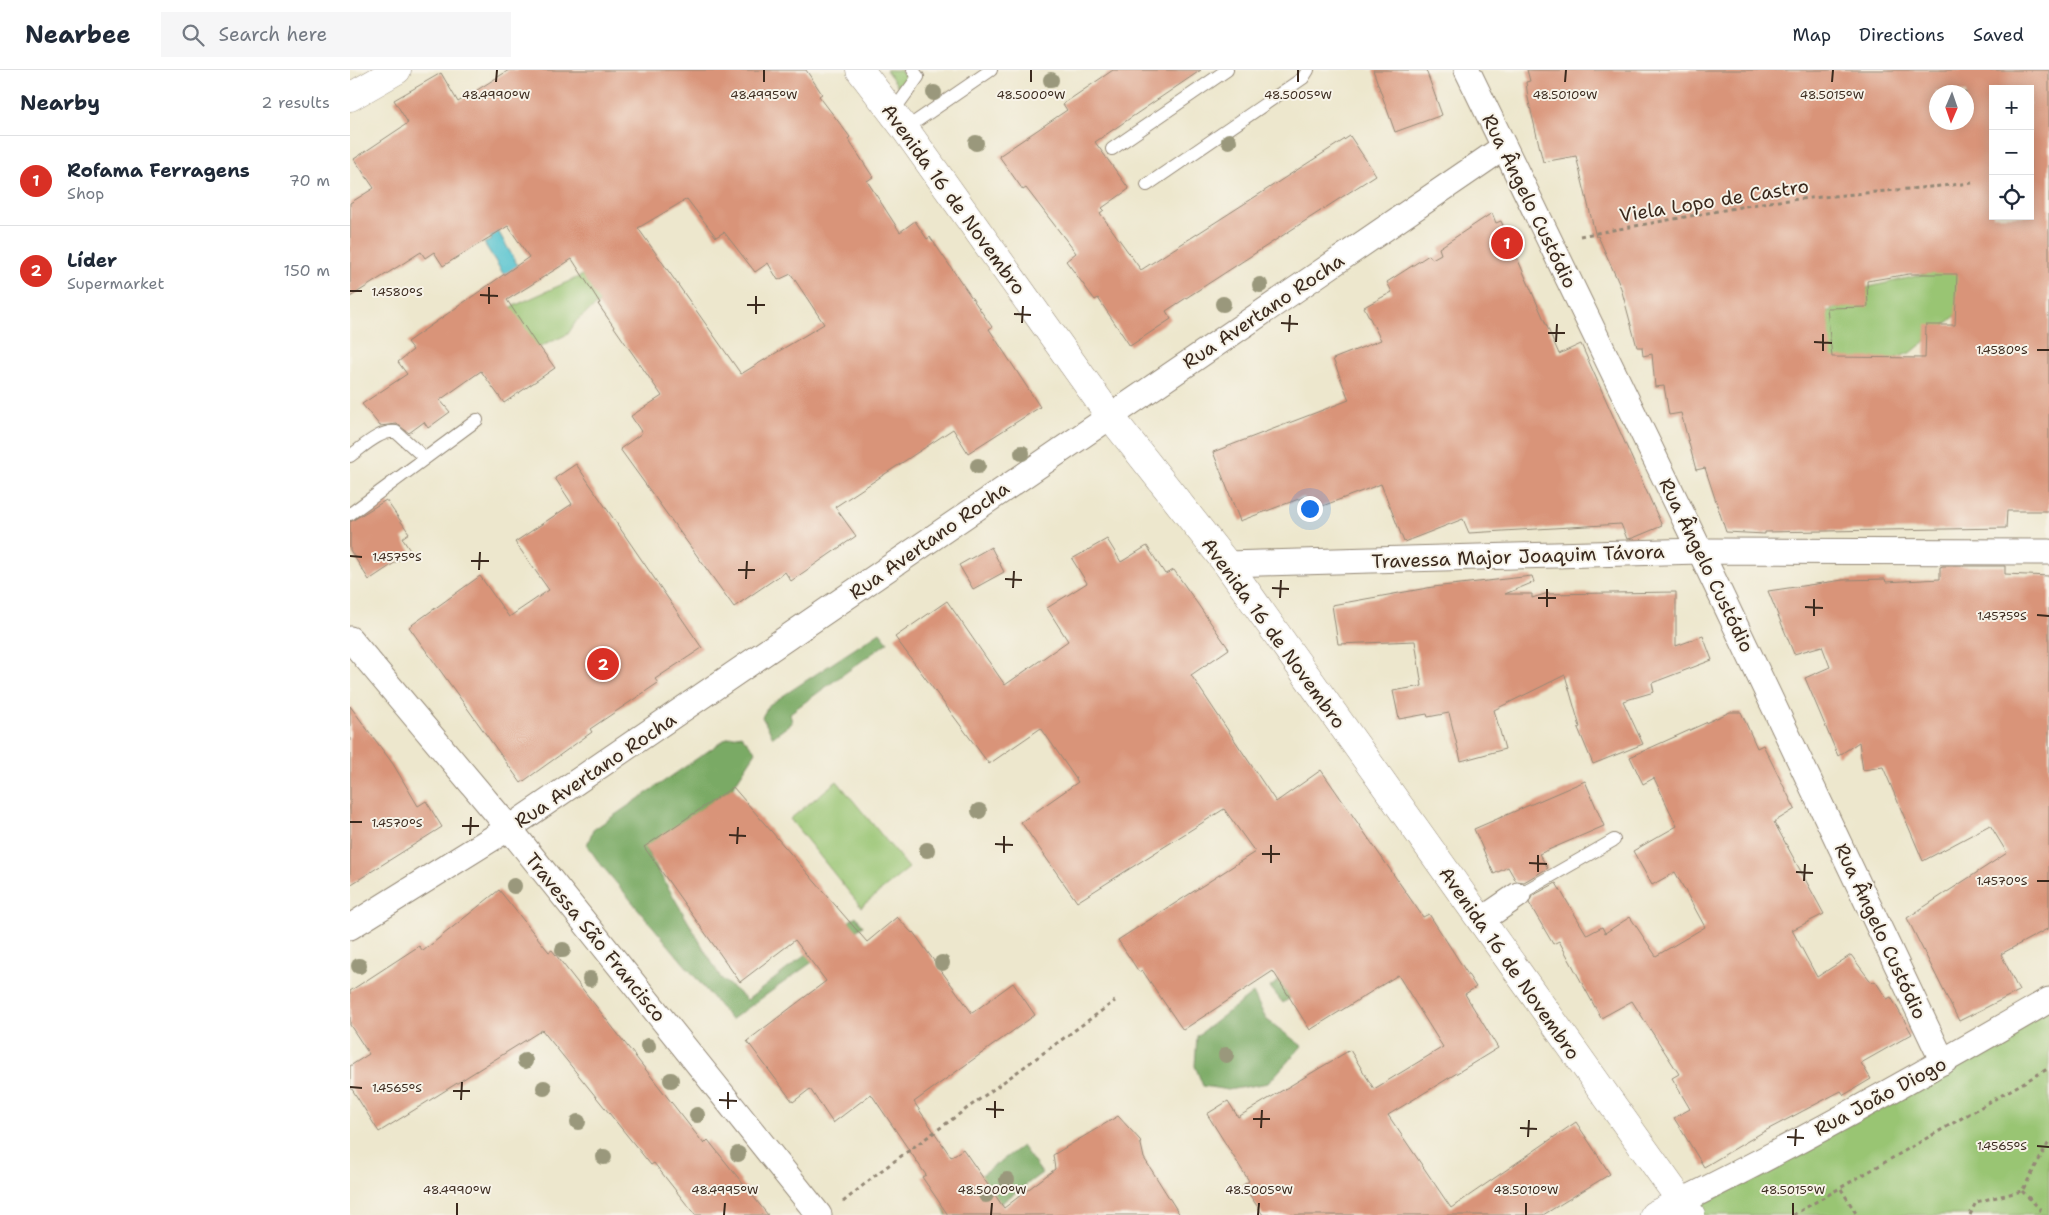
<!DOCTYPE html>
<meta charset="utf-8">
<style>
body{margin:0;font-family:"Shantell Sans",sans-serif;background:#f6f6f7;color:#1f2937}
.controls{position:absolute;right:15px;top:15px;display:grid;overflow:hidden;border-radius:0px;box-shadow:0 2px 12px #0003}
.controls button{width:45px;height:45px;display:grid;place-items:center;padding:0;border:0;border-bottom:1px solid #e0e1e3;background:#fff;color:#1f2937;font:25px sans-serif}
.compass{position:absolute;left:1579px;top:15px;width:45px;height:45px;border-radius:50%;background:#fff;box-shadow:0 2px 12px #0003;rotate:182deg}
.you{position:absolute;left:959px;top:438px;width:18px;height:18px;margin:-12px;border:4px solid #fff;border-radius:50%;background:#1a73e8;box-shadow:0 0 0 8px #1a73e833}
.badge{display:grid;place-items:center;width:32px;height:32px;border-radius:50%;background:#d93025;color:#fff;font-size:16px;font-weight:700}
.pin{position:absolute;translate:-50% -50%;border:2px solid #fff;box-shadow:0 1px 5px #0006}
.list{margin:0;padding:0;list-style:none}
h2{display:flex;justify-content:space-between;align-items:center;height:65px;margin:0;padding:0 20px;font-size:21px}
h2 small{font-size:16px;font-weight:400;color:#747a83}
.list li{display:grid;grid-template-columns:32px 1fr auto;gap:15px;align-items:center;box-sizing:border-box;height:90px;padding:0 20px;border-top:1px solid #e0e1e3}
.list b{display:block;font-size:19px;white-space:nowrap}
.list p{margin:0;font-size:16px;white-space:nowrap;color:#747a83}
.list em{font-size:16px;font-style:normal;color:#747a83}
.icon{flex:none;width:28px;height:28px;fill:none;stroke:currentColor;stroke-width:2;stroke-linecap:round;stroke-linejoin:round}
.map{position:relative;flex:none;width:1699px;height:1145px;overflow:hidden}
header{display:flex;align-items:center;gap:30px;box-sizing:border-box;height:70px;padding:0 25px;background:#fff;border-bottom:1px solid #e0e1e3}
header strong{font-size:24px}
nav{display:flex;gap:28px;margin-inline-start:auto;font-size:18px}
.search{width:350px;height:45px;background:#f6f6f7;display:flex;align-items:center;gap:12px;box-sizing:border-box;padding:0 18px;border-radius:0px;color:#747a83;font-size:19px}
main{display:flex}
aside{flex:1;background:#fff}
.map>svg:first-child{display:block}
.green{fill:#99c573;stroke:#6a7848}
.forest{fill:#7aaa65;stroke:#5a6a42}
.water{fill:#58c4d0;stroke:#4a7777}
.building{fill:#d99479;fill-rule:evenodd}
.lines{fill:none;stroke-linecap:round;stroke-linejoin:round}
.service-casing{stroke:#948876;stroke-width:14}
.minor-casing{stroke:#948876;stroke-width:27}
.tertiary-casing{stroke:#948876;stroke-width:29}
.secondary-casing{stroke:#948876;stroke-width:29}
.path{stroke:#948876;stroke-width:3;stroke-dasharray:4 4;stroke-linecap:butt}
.service{stroke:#fff;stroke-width:12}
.minor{stroke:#fff;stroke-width:25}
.tertiary{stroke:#fff;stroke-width:28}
.secondary{stroke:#fff;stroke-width:28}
.tree{fill:#9a987b}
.ticks{fill:none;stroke:#3b2a1e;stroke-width:2}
.labels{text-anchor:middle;stroke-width:4;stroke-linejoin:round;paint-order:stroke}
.street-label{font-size:19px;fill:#3b2a1e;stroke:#f7f3e8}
.ticks-label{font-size:12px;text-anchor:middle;fill:#3b2a1e;stroke:#f7f3e8;stroke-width:4;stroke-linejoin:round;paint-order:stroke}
</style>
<header>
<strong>Nearbee</strong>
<div class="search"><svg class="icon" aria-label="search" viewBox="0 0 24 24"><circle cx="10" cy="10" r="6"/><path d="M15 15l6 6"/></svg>Search here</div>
<nav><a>Map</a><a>Directions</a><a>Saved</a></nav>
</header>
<main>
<aside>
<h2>Nearby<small>2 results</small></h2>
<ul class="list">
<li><span class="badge">1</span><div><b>Rofama Ferragens</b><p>Shop</p></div><em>70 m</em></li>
<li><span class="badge">2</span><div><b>Líder</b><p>Supermarket</p></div><em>150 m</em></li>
</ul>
</aside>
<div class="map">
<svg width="1699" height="1145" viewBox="0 0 1699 1145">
<rect width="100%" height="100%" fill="#f7f3e8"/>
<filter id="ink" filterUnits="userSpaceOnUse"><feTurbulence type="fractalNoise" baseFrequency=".02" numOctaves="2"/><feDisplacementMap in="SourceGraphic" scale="10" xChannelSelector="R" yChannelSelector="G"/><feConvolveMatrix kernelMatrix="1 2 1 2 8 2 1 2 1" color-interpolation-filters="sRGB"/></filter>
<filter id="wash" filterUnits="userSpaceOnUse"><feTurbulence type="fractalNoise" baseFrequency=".0096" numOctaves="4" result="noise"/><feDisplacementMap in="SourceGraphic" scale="20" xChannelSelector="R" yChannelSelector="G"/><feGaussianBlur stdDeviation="1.12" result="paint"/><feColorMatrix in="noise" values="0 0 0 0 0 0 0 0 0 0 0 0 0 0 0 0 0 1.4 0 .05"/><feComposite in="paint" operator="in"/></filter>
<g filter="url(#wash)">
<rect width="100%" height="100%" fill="#ede7cd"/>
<g class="green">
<path d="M 536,0 L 550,0 L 559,12 L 550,19 Z"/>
<path d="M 1598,159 L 1615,238 L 1562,282 L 1519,298 L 1475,295 L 1469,244 L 1493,236 L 1519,217 L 1592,200 Z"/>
<path d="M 298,176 L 270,214 L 248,234 L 227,250 L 218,264 L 173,285 L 148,243 Z"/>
<path d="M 487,711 L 559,798 L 511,837 L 440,749 Z"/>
<path d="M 1699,934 L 1699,1145 L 1346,1145 L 1339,1136 Z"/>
</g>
<g class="forest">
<path d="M 530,562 L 538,572 L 440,643 L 442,653 L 423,667 L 412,647 L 419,635 Z"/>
<path d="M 391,665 L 406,682 L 383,717 L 295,778 L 371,908 L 397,930 L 506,846 L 513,856 L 381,950 L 248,791 L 237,775 L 243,760 L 377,668 Z"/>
<path d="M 963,887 L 975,903 L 933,933 L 920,917 Z"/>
<path d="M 903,923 L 916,949 L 952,976 L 918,1013 L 878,1020 L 853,1016 L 845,996 L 847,966 Z"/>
<path d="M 672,1076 L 692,1103 L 635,1145 L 596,1145 L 591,1134 Z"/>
</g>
<path class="water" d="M 144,154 L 171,201 L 154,205 L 134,173 L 142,170 L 135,155 Z"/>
<g id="blocks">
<g class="building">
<path d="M 159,0 L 456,0 L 472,24 L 469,26 L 500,67 L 498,69 L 523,107 L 517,111 L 550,162 L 565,151 L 577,169 L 580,167 L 642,257 L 639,259 L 690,337 L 618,383 L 603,359 L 485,437 L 506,466 L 441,511 L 435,502 L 384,537 L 270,379 L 292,363 L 281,346 L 312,326 L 248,234 L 250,233 L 222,189 L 157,230 L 188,277 L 189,276 L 205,298 L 154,333 L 131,301 L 90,330 L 100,342 L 78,358 L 74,352 L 59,363 L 47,354 L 30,356 L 12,334 L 57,304 L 48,292 L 63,280 L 57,272 L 179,187 L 158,156 L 93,196 L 84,182 L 75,188 L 71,182 L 0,227 L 0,133 L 24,118 L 4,89 L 58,53 L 44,30 L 91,3 L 108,32 ZM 337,129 L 366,167 L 374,162 L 405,202 L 418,193 L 428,210 L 441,204 L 474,254 L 391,304 L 288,158 Z"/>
<path d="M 763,0 L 851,0 L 745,72 L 779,119 L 752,138 L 754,140 L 750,143 L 791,200 L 1000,66 L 1026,105 L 816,241 L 821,249 L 780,276 L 748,228 L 745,230 L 716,191 L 726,183 L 676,118 L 673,120 L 649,86 L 717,40 L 713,34 Z"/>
<path d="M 1023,0 L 1076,0 L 1092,45 L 1045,62 Z"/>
<path d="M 1177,0 L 1699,0 L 1699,441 L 1657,441 L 1656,458 L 1415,462 L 1415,464 L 1376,462 L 1355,398 L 1346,400 L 1331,343 L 1319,345 L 1314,316 L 1305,317 L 1302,284 L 1293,286 L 1292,277 L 1287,277 L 1271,218 L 1248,166 L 1246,167 L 1226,86 L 1193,92 L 1178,28 L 1176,12 L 1180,11 ZM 1643,19 L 1680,19 L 1680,146 L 1643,146 ZM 1586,22 L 1616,22 L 1616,52 L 1586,52 ZM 1559,204 L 1607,204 L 1605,255 L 1576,255 L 1575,288 L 1482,287 L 1477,238 L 1518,237 L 1517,211 Z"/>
<path d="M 1142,143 L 1146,153 L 1151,151 L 1209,284 L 1231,274 L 1312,456 L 1283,468 L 1277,469 L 1271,454 L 1119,463 L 1113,449 L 1054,472 L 1031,414 L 959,441 L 954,427 L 890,451 L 863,382 L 999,330 L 983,289 L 1031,270 L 1014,237 L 1042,222 L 1037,212 L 1079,185 L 1082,189 L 1091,184 L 1089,178 Z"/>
<path d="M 226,394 L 352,578 L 305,609 L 308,613 L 240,659 L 242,662 L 171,713 L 59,557 L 130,506 L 159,547 L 199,520 L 165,472 L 222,434 L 205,408 Z"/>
<path d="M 36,430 L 59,463 L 52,468 L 61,482 L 19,510 L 0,480 L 0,452 Z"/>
<path d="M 757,469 L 771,492 L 797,476 L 815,504 L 824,500 L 879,579 L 841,605 L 926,732 L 971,700 L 1073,847 L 1079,844 L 1126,917 L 1115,924 L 1148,978 L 1038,1045 L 1101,1138 L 1226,1052 L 1260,1104 L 1193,1145 L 913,1145 L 893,1115 L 899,1111 L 857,1044 L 878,1031 L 888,1047 L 1000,980 L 1024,1019 L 1093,977 L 1048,905 L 960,960 L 923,901 L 833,960 L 792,900 L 789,902 L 768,870 L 905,782 L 874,739 L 727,832 L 671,752 L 728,712 L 691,658 L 639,694 L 545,567 L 597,531 L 655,615 L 718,571 L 697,538 L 737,513 L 722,489 Z"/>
<path d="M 641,477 L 654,502 L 623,519 L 609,495 Z"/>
<path d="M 1593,496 L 1655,496 L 1655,504 L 1699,506 L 1699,858 L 1651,884 L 1669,921 L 1609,951 L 1557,848 L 1657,783 L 1640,755 L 1573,791 L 1533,697 L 1513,700 L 1509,672 L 1488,686 L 1455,608 L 1480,597 L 1472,576 L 1444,584 L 1418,521 L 1493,510 L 1535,509 L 1536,512 L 1590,509 L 1590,497 Z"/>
<path d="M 1182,506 L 1184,512 L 1155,524 L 1182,524 L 1182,528 L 1195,524 L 1326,522 L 1326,576 L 1353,566 L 1362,590 L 1302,613 L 1304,622 L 1273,631 L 1293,674 L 1243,694 L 1228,658 L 1230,657 L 1215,605 L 1144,640 L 1155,679 L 1111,691 L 1099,643 L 1078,647 L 1077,644 L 1049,649 L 1043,621 L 1072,616 L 1065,571 L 988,574 L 982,535 L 1083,517 Z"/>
<path d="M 0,636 L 43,694 L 68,736 L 76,731 L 92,757 L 0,815 Z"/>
<path d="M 1380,642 L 1391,642 L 1407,678 L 1413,675 L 1445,739 L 1424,752 L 1474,844 L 1442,860 L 1467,907 L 1501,885 L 1522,913 L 1525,911 L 1537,929 L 1541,927 L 1562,964 L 1511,993 L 1521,1009 L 1494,1025 L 1491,1021 L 1413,1062 L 1354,1097 L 1324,1048 L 1340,1039 L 1322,1008 L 1329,1004 L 1282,931 L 1251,948 L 1209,871 L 1203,874 L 1179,833 L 1182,826 L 1206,813 L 1237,865 L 1252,857 L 1255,863 L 1280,847 L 1306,886 L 1355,857 L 1325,802 L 1302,815 L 1283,781 L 1327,756 L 1304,708 L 1293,714 L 1280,687 Z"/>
<path d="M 1235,711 L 1254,756 L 1189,784 L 1198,798 L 1174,812 L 1166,811 L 1158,797 L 1144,804 L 1124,759 Z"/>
<path d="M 383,717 L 517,872 L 547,847 L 562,863 L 563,862 L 622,943 L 663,913 L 685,945 L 564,1032 L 601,1087 L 613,1079 L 654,1138 L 705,1099 L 703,1085 L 768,1046 L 790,1070 L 794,1088 L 830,1145 L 598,1145 L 572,1107 L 576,1105 L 521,1024 L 483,1053 L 460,1019 L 443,1032 L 397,971 L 476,911 L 445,870 L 390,912 L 294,777 Z"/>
<path d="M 149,820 L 199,882 L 202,880 L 354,1074 L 358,1070 L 418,1145 L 345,1145 L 304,1093 L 301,1095 L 192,960 L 29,1062 L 0,1016 L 0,996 L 19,984 L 0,955 L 0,921 L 69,876 L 73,881 Z"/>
</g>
</g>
</g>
<g filter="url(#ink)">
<use href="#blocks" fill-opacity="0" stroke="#948876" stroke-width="1"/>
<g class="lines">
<defs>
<g id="service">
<path d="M 542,43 L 568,7 L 563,0"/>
<path d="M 555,59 L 641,0"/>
<path d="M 762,79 L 877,0"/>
<path d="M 797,115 L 953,8 L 958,0"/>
<path d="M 0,386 C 13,377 30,360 46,362 L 75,388"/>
<path d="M 0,444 L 127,350"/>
<path d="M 1168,825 L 1264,770"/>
</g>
<g id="minor">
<path d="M 1117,0 L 1350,481 L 1593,992"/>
<path d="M 877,494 L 1350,481 L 1699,482"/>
<path d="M 0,569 L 159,758 L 469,1145"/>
<path d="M 1130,851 L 1168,825"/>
<path d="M 0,857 L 159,758 L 1154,77"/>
<path d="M 1330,1132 C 1456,1070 1578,1001 1699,930"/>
</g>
<path id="tertiary" d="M 1304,1145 L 1330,1132"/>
<g id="secondary">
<path d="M 510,0 L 555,59 L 760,346 L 877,494 L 1341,1145"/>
<path d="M 0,27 L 47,0"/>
</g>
</defs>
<use href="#service" class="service-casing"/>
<use href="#minor" class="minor-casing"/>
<use href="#tertiary" class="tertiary-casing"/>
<use href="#secondary" class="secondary-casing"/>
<g class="path">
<path d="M 1230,166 L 1418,132 L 1623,113"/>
<path d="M 1491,1119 L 1507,1145"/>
<path d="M 1672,1121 L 1690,1139 L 1689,1145"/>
<path d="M 493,1132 L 528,1103 L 765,931"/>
<path d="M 1443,1145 L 1699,998"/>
<path d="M 1620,1145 L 1626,1132 L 1672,1121 L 1699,1072"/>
</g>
<use href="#service" class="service"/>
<use href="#minor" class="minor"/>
<use href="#tertiary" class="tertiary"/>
<use href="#secondary" class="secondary"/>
</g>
<g class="tree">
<circle cx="701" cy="10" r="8"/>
<circle cx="584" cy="23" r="8"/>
<circle cx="879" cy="71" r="8"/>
<circle cx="626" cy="73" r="8"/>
<circle cx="910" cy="215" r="8"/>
<circle cx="873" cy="234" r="8"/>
<circle cx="672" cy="383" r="8"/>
<circle cx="628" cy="396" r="8"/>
<circle cx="629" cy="741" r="8"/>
<circle cx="577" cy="780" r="8"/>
<circle cx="164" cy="816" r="8"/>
<circle cx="213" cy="880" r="8"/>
<circle cx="592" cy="893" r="8"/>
<circle cx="9" cy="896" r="8"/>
<circle cx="240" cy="909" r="8"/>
<circle cx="298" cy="976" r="8"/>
<circle cx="876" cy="985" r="8"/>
<circle cx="175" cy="991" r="8"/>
<circle cx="321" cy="1010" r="8"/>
<circle cx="194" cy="1018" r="8"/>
<circle cx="347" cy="1045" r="8"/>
<circle cx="228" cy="1052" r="8"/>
<circle cx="388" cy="1084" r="8"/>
<circle cx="254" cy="1087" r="8"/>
<circle cx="657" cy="1110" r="8"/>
<circle cx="636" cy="1125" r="8"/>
</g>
</g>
<path class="ticks" d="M 146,12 L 147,0M 414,12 L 414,0M 681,12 L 681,0M 948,12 L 948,0M 1215,12 L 1216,0M 1482,12 L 1483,0M 0,221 L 12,221M 130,225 L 148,226M 139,234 L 139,217M 397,235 L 415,235M 406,244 L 406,226M 664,244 L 681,245M 672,253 L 673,236M 931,253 L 948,254M 939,262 L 940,245M 1198,263 L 1215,263M 1206,272 L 1207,254M 1464,272 L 1482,273M 1687,280 L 1699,280M 1473,281 L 1473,264M 0,486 L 12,487M 121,491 L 139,491M 129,500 L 130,482M 388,500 L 405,500M 396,509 L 397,491M 655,509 L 672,510M 663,518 L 664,501M 922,518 L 939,519M 930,528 L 931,510M 1188,528 L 1206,528M 1197,537 L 1197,519M 1455,537 L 1473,538M 1687,545 L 1699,546M 1464,546 L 1464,529M 0,752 L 12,752M 112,756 L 129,756M 120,765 L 121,747M 379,765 L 396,766M 387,774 L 388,757M 645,774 L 663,775M 654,783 L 654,766M 912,784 L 930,784M 921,793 L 921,775M 1179,793 L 1197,794M 1188,802 L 1188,785M 1446,802 L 1463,803M 1454,811 L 1455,794M 1687,811 L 1699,811M 0,1017 L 12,1018M 103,1021 L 120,1021M 111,1030 L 112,1012M 369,1030 L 387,1031M 378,1039 L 378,1022M 636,1039 L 654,1040M 645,1048 L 645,1031M 903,1049 L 920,1049M 911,1058 L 912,1040M 1170,1058 L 1187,1059M 1178,1067 L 1179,1050M 1437,1067 L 1454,1068M 1445,1076 L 1446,1059M 1687,1076 L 1699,1077M 107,1145 L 107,1133M 374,1145 L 375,1133M 641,1145 L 642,1133M 908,1145 L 909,1133M 1176,1145 L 1176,1133M 1443,1145 L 1443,1133"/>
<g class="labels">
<g class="street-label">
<text transform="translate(604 129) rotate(54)" y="7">Avenida 16 de Novembro</text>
<text transform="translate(1364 130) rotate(-9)" y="7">Viela Lopo de Castro</text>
<text transform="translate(1180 131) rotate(64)" y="7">Rua Ângelo Custódio</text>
<text transform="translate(913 241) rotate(-34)" y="7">Rua Avertano Rocha</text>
<text transform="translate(579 470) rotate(-35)" y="7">Rua Avertano Rocha</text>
<text transform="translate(1168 486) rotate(-2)" y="7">Travessa Major Joaquim Távora</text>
<text transform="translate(1357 495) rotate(64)" y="7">Rua Ângelo Custódio</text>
<text transform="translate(924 563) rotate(54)" y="7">Avenida 16 de Novembro</text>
<text transform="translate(245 700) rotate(-34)" y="7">Rua Avertano Rocha</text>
<text transform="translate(1531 861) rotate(65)" y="7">Rua Ângelo Custódio</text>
<text transform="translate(246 867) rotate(51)" y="7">Travessa São Francisco</text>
<text transform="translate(1160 893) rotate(55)" y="7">Avenida 16 de Novembro</text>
<text transform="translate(1530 1026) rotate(-28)" y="7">Rua João Diogo</text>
</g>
</g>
<g class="ticks-label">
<text x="146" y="29">48.4990°W</text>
<text x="414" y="29">48.4995°W</text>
<text x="681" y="29">48.5000°W</text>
<text x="948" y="29">48.5005°W</text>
<text x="1215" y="29">48.5010°W</text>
<text x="1482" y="29">48.5015°W</text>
<text x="47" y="226">1.4580°S</text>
<text x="1652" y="284">1.4580°S</text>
<text x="47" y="491">1.4575°S</text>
<text x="1652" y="550">1.4575°S</text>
<text x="47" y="757">1.4570°S</text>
<text x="1652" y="815">1.4570°S</text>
<text x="47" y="1022">1.4565°S</text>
<text x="1652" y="1080">1.4565°S</text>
<text x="107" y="1124">48.4990°W</text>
<text x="375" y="1124">48.4995°W</text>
<text x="642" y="1124">48.5000°W</text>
<text x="909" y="1124">48.5005°W</text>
<text x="1176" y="1124">48.5010°W</text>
<text x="1443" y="1124">48.5015°W</text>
</g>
</svg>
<div class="controls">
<button>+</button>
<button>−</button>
<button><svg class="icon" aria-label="locate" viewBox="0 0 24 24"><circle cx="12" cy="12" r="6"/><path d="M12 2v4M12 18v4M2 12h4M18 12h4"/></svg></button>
</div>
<svg class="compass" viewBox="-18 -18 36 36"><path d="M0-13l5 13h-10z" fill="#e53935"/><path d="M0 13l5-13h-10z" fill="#747a83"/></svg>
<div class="you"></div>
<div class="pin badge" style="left:1157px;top:173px">1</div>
<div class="pin badge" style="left:253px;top:594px">2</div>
</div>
</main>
